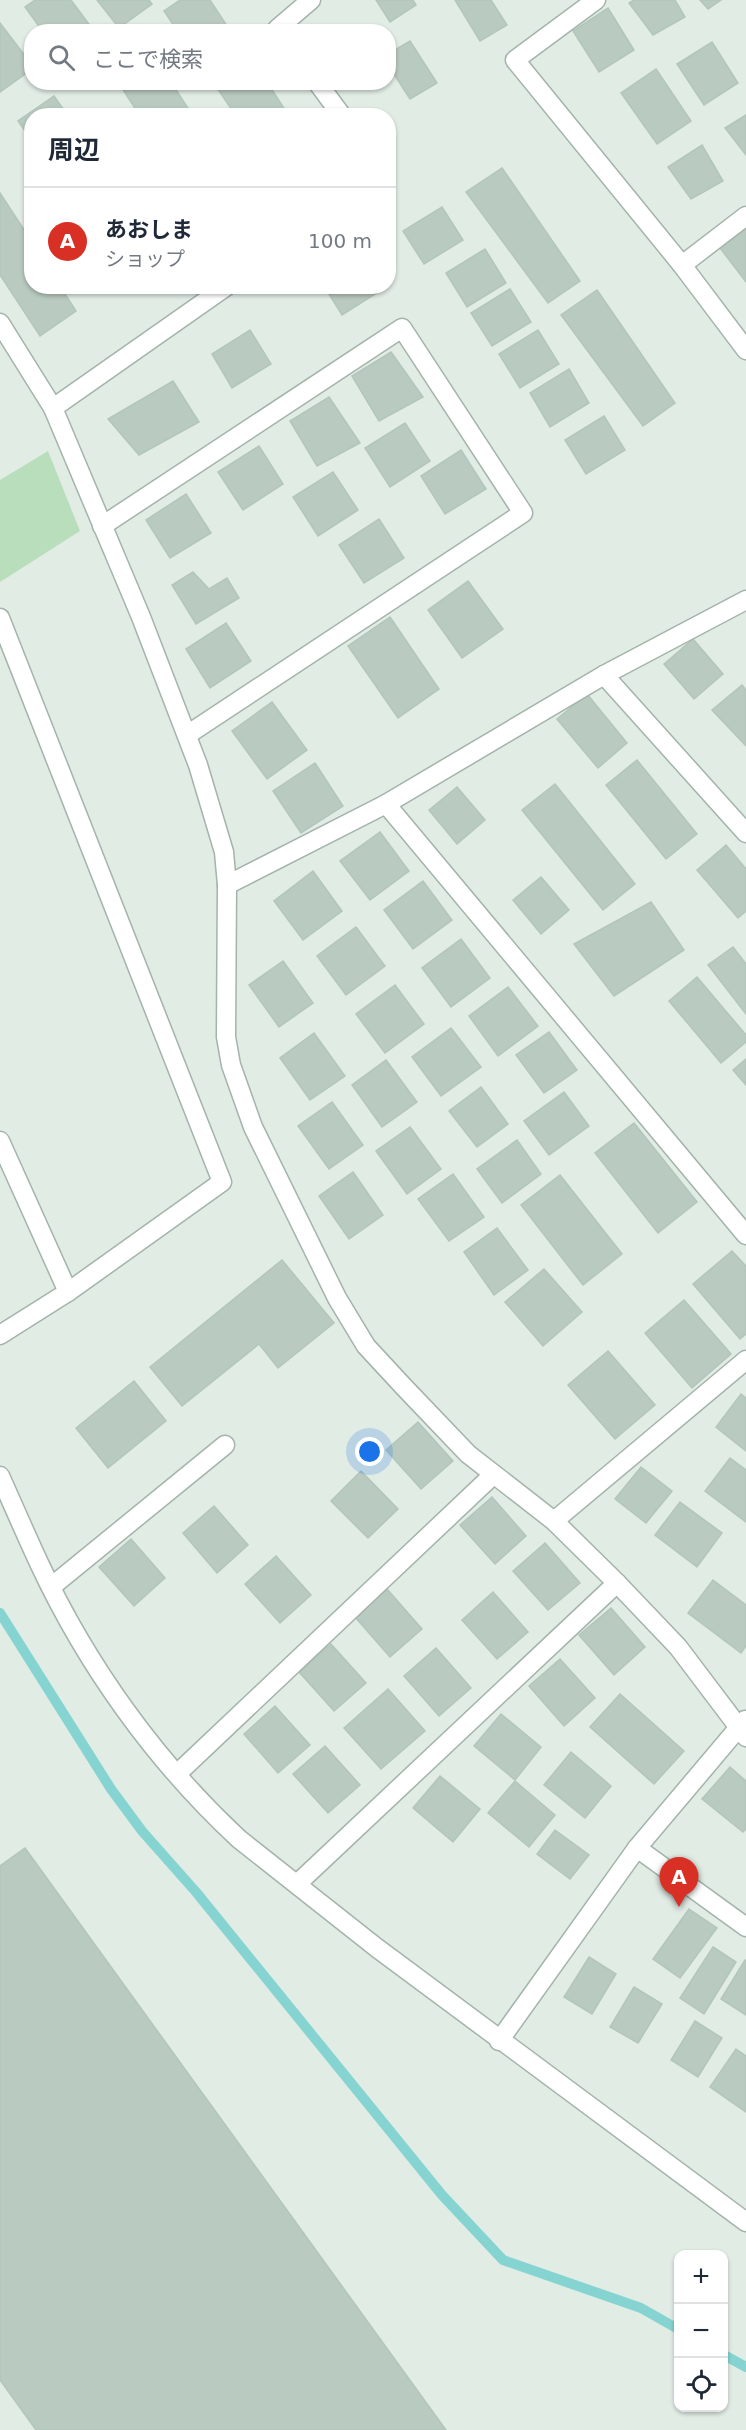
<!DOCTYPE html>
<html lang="ja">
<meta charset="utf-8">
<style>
body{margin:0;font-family:"DejaVu Sans","Noto Sans JP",sans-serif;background:#f6f6f7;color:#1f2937}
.controls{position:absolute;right:18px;bottom:18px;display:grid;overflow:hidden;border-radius:12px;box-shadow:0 2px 4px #0004}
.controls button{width:54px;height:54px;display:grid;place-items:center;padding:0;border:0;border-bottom:2px solid #e0e1e3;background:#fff;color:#1f2937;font:30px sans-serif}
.you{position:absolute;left:370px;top:1452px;width:21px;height:21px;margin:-15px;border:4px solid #fff;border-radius:50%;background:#1a73e8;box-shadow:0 0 0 9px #1a73e833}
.badge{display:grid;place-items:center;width:39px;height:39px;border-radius:50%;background:#d93025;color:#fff;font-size:20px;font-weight:700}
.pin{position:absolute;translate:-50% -50px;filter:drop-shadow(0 2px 3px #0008)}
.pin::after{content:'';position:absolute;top:32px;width:21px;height:18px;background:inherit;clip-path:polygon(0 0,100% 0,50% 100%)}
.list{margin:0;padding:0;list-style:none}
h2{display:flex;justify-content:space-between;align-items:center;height:78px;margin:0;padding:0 24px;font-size:26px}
h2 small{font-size:20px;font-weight:400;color:#747a83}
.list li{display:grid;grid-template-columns:39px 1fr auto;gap:18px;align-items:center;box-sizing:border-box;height:108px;padding:0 24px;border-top:2px solid #e0e1e3}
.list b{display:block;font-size:22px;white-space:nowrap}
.list p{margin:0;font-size:20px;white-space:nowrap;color:#747a83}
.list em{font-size:20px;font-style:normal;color:#747a83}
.icon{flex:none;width:33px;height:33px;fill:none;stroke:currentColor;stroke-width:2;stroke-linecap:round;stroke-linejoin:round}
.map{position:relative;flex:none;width:746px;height:2430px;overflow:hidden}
.search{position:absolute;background:#fff;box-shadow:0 2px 4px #0004;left:24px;top:24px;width:372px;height:66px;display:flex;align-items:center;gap:15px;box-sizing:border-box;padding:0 21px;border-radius:24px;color:#747a83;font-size:22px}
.panel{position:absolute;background:#fff;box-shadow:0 2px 4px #0004;left:24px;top:108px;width:372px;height:186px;border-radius:24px}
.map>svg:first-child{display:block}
.green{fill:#b9debc}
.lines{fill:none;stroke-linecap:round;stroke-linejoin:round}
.stream{stroke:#86d4d2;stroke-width:10}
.building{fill:#b9cac0;stroke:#b3c6bb;stroke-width:1.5}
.minor-casing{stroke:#a3b4ab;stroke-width:21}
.minor{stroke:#fff;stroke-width:18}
</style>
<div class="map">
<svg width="746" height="2430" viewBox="0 0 746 2430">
<rect width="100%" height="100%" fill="#e1ece5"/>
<path class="green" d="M 48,451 L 80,531 L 0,582 L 0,480 Z"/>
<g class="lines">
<g class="stream">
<path d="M 0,1613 L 111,1789 L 142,1831 L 196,1892 L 442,2195 L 503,2260 L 641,2308 L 678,2329"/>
<path d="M 724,2355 L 746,2367"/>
</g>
</g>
<g class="building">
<path d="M 35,0 L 71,0 L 91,27 L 85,32 L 43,32 L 25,7 Z"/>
<path d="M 97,0 L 149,0 L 152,4 L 119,28 Z"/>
<path d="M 180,0 L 210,0 L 231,32 L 178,32 L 164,11 Z"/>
<path d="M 376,0 L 413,0 L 416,5 L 390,22 Z"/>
<path d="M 455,0 L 491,0 L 507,25 L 480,41 Z"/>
<path d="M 634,0 L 675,0 L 685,17 L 653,35 L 629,3 Z"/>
<path d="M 700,0 L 721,0 L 708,9 Z"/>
<path d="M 608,8 L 634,50 L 599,72 L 573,31 Z"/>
<path d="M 0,23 L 32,65 L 32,69 L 0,92 Z"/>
<path d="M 410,41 L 437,83 L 410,99 L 388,65 L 388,54 Z"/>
<path d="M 712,42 L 738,83 L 704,105 L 677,64 Z"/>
<path d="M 656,69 L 691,121 L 657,144 L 621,93 Z"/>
<path d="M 118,82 L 171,82 L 193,116 L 140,116 Z"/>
<path d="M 213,82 L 267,82 L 289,116 L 236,116 Z"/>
<path d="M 54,96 L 68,116 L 32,116 L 32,141 L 18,121 Z"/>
<path d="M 746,115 L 746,155 L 725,128 Z"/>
<path d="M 702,145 L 723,181 L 691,199 L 668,167 Z"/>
<path d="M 502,168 L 580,281 L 548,303 L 466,192 Z"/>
<path d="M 0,193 L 32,242 L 32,286 L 60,286 L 76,311 L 40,336 L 0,275 Z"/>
<path d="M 442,207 L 463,240 L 424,264 L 403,231 Z"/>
<path d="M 746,226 L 746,282 L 717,244 Z"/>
<path d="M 485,249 L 506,283 L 467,307 L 446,273 Z"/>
<path d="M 324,286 L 378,286 L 380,291 L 342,315 Z"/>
<path d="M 510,289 L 531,322 L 492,346 L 471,313 Z"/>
<path d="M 597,290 L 675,403 L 643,426 L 561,315 Z"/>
<path d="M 250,330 L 271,364 L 232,388 L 212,354 Z"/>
<path d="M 538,330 L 559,364 L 520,388 L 499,354 Z"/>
<path d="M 391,352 L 423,397 L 379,421 L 352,376 Z"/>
<path d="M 569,369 L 589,403 L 550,427 L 530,393 Z"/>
<path d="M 173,381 L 199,422 L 139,455 L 108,419 Z"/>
<path d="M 329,397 L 360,443 L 317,466 L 290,421 Z"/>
<path d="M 604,416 L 625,450 L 586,474 L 565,440 Z"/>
<path d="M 405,423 L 430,461 L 390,487 L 365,448 Z"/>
<path d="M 259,446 L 283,484 L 243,510 L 218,472 Z"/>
<path d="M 461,450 L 486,489 L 445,514 L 421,476 Z"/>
<path d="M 333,472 L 358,510 L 318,536 L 293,497 Z"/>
<path d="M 186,494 L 211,533 L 170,558 L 146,520 Z"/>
<path d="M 379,519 L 404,558 L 364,583 L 339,545 Z"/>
<path d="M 193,572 L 209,589 L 227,578 L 239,598 L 196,624 L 172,585 Z"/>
<path d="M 468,581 L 503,629 L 462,658 L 428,610 Z"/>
<path d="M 390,617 L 439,689 L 398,718 L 348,646 Z"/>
<path d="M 226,623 L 251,661 L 210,688 L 186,649 Z"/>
<path d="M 693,639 L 723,674 L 694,699 L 664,664 Z"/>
<path d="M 742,685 L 746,690 L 746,746 L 712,710 Z"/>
<path d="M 587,694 L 627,743 L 598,768 L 557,719 Z"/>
<path d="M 272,702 L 307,750 L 267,779 L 232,731 Z"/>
<path d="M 637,760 L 697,834 L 666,859 L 606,785 Z"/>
<path d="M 315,763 L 343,806 L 301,833 L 273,791 Z"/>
<path d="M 555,784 L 635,884 L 603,910 L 522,810 Z"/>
<path d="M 457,787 L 485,820 L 457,844 L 429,810 Z"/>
<path d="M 380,832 L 409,871 L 370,900 L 340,861 Z"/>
<path d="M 726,845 L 746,869 L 746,911 L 738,918 L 697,870 Z"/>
<path d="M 313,871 L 342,911 L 303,940 L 274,901 Z"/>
<path d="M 541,877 L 569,910 L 541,934 L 513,900 Z"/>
<path d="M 423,881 L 452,920 L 413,949 L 384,910 Z"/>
<path d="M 651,902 L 684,950 L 614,996 L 574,944 Z"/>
<path d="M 356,927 L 385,966 L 346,995 L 317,956 Z"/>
<path d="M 461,939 L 490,978 L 451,1007 L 422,968 Z"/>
<path d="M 733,947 L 746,964 L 746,1014 L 708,965 Z"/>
<path d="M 283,961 L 313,1003 L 279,1027 L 249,985 Z"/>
<path d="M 697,977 L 746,1035 L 746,1042 L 721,1063 L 669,1001 Z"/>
<path d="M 395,985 L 424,1024 L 385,1053 L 356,1014 Z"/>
<path d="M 508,987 L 538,1026 L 498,1056 L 469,1016 Z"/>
<path d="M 451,1028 L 481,1067 L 441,1096 L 412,1057 Z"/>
<path d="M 549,1032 L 577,1070 L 544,1093 L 516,1055 Z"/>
<path d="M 314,1033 L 345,1076 L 310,1100 L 280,1058 Z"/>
<path d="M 746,1059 L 746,1085 L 733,1070 Z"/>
<path d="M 386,1060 L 417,1102 L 382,1127 L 352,1085 Z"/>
<path d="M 481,1087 L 508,1124 L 477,1147 L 449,1111 Z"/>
<path d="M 564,1092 L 589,1126 L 549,1155 L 524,1121 Z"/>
<path d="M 332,1102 L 363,1145 L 329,1169 L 298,1126 Z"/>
<path d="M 634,1123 L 697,1202 L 658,1233 L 595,1153 Z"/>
<path d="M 410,1127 L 441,1169 L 407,1194 L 376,1151 Z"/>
<path d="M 517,1140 L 541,1174 L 502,1203 L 477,1169 Z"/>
<path d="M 353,1172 L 383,1215 L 349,1239 L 319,1196 Z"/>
<path d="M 453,1174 L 484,1217 L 449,1241 L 418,1199 Z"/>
<path d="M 560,1175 L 622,1254 L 583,1285 L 521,1205 Z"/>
<path d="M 497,1228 L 528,1270 L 494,1295 L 464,1252 Z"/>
<path d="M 732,1251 L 746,1266 L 746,1334 L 740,1339 L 693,1284 Z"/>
<path d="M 282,1260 L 334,1323 L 278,1368 L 259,1344 L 182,1406 L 150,1367 Z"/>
<path d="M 544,1269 L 582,1312 L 543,1346 L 505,1302 Z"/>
<path d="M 684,1300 L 731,1354 L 692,1388 L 645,1333 Z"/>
<path d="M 608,1351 L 655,1405 L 615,1439 L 568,1385 Z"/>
<path d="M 134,1381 L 166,1421 L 108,1468 L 76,1428 Z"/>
<path d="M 741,1394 L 746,1398 L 746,1451 L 716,1427 Z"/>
<path d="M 418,1422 L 453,1461 L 421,1489 L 386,1450 Z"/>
<path d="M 730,1458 L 746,1470 L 746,1522 L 705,1491 Z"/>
<path d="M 641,1467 L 672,1491 L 646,1523 L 615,1499 Z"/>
<path d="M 361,1471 L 398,1509 L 368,1538 L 331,1501 Z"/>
<path d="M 492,1497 L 526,1536 L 495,1564 L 460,1525 Z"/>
<path d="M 680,1502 L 722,1533 L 697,1567 L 655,1535 Z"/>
<path d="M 214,1506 L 248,1545 L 217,1573 L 183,1533 Z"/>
<path d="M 131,1539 L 165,1578 L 134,1606 L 99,1567 Z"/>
<path d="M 545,1543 L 580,1583 L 548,1610 L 513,1571 Z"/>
<path d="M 276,1556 L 311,1595 L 280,1623 L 245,1584 Z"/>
<path d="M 713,1580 L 746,1605 L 746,1646 L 741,1653 L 688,1613 Z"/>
<path d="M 387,1589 L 422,1629 L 390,1657 L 355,1617 Z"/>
<path d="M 493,1592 L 528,1632 L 497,1659 L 462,1620 Z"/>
<path d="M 611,1608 L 645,1647 L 614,1675 L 579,1635 Z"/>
<path d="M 331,1644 L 366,1683 L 334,1711 L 299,1672 Z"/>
<path d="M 436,1648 L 471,1688 L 439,1716 L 404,1676 Z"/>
<path d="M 560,1659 L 595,1698 L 564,1726 L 529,1686 Z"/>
<path d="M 388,1689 L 425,1731 L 381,1769 L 344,1728 Z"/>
<path d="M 620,1694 L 684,1751 L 654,1784 L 590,1727 Z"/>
<path d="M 275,1706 L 310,1745 L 278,1773 L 244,1734 Z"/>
<path d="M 501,1714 L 541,1747 L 515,1780 L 474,1746 Z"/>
<path d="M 325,1746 L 360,1785 L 328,1813 L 293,1774 Z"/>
<path d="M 571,1752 L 611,1786 L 585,1818 L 544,1785 Z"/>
<path d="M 730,1767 L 746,1781 L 746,1829 L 743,1832 L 702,1799 Z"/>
<path d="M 440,1776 L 480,1809 L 453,1842 L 413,1808 Z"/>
<path d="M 515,1781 L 555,1815 L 529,1847 L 488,1813 Z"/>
<path d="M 555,1830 L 589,1855 L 570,1879 L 537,1854 Z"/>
<path d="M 25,1848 L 446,2430 L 36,2430 L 0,2380 L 0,1866 Z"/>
<path d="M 689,1909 L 717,1928 L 680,1978 L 653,1959 Z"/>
<path d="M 713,1947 L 736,1962 L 704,2014 L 680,1998 Z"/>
<path d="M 589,1957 L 616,1974 L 592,2014 L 564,1997 Z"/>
<path d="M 745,1960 L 746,1961 L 746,2015 L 721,1999 Z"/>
<path d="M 634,1987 L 662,2004 L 638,2043 L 610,2027 Z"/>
<path d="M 695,2021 L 722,2038 L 698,2077 L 671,2060 Z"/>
<path d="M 736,2049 L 746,2056 L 746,2112 L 710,2087 Z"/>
</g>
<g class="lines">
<defs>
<g id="minor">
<path d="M 596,0 L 515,60 L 682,265 L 746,350"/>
<path d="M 279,32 L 277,29 L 311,0"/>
<path d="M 317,82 L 342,116"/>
<path d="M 682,265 L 746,216"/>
<path d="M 0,323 L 53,408 L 141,617 L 198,765 L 224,852 L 227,885 L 226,1037 L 231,1065 L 253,1127 L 337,1298 L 366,1346 L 403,1386 L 468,1454 L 554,1521 L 617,1583 L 678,1647 L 746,1737"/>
<path d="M 53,408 L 227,286"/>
<path d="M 102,526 L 402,328 L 523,513 L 187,735"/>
<path d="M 0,618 L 222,1182 L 68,1292 L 0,1335"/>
<path d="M 604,675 L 746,833"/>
<path d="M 386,804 L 746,1235"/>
<path d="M 227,885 L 386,804 L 604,675 L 746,600"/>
<path d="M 0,1141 L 68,1292"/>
<path d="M 0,1476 C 13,1505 26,1535 39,1563 C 87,1666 156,1762 239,1839 L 377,1948 L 746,2222"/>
<path d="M 554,1521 L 746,1360"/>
<path d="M 51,1587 L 225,1445"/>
<path d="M 178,1773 L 493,1475"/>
<path d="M 637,1848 L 746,1927"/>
<path d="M 297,1884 L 617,1583"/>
<path d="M 499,2041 L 637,1848 L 745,1720"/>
</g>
</defs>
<use href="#minor" class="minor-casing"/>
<use href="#minor" class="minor"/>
</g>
</svg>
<div class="controls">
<button>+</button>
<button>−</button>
<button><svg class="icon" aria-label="locate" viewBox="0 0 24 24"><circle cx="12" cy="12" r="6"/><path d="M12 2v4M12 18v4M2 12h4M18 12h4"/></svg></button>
</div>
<div class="you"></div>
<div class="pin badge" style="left:679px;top:1907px">A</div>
<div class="search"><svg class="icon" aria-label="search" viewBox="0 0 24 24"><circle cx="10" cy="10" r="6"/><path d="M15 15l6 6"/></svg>ここで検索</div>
<section class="panel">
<h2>周辺<small></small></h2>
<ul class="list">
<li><span class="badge">A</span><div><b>あおしま</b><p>ショップ</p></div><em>100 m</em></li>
</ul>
</section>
</div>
